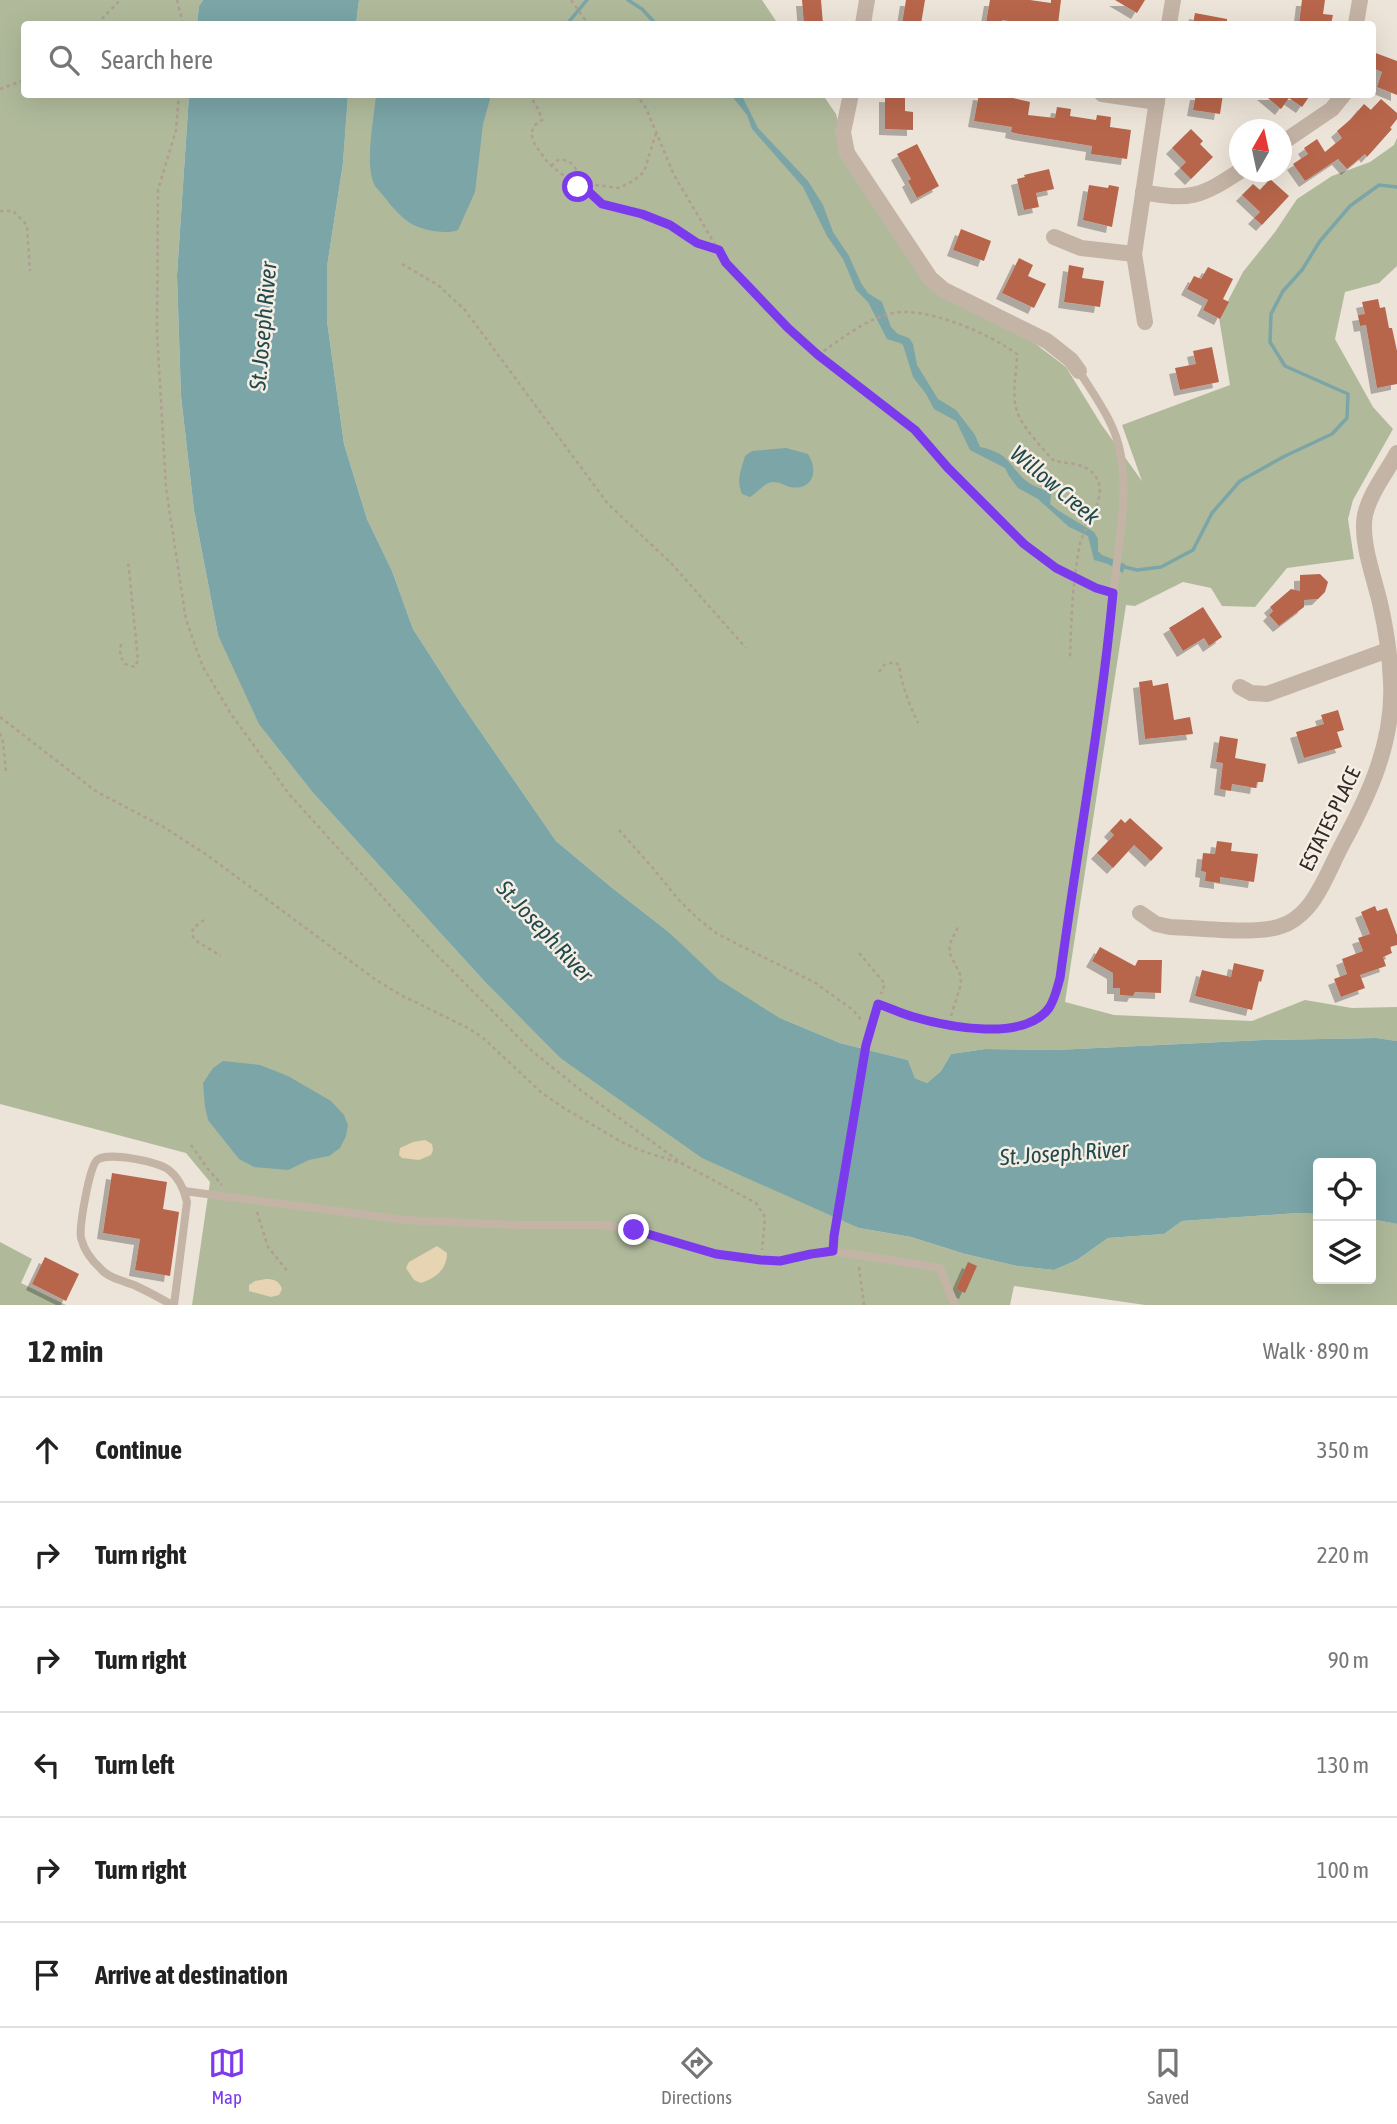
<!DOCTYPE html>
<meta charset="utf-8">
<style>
body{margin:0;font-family:"Asap Condensed",sans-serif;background:#f6f6f6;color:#222}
.controls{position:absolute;right:21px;bottom:21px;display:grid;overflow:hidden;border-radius:7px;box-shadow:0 7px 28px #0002}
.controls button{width:63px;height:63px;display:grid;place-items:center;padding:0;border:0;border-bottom:2px solid #e0e0e0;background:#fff;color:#222;font:35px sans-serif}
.compass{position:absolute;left:1229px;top:119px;width:63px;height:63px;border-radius:50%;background:#fff;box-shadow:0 7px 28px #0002;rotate:9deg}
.stop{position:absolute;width:21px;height:21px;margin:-16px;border:5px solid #7c3aed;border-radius:50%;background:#fff}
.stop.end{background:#7c3aed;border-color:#fff;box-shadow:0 2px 7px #0008}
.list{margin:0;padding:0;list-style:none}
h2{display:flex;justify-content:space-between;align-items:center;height:91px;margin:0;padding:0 28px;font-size:30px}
h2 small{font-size:23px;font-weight:400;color:#767676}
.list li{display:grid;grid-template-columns:46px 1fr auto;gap:21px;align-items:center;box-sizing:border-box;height:105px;padding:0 28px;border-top:2px solid #e0e0e0}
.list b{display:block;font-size:26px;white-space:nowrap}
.list em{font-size:23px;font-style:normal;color:#767676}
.icon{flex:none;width:38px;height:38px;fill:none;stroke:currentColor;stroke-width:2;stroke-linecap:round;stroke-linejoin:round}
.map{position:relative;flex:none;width:1397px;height:1305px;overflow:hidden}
.search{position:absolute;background:#fff;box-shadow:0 7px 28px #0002;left:21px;right:21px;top:21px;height:77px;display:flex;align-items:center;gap:18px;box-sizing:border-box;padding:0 24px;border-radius:7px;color:#767676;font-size:26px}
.sheet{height:721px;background:#fff}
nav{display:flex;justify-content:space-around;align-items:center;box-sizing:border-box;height:98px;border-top:2px solid #e0e0e0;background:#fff;font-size:19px;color:#767676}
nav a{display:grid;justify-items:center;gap:4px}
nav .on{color:#7c3aed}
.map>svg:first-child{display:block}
.green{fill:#b0ba9b}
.sand{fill:#e6d4b2}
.water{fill:#7ba5a7}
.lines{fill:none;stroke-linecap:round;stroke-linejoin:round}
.stream{stroke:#7ba5a7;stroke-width:3.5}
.building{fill:#b8664c;filter:url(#shadow)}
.path{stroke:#af9e91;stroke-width:2.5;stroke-dasharray:3.5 3.5;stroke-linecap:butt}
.lane{stroke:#c4b4a6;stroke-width:8}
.street{stroke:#c4b4a6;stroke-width:16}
.route{stroke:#7c3aed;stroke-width:9}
.labels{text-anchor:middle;stroke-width:5;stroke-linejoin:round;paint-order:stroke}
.street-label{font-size:21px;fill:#312926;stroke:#f6eee4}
.water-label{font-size:23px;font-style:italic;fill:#214a4d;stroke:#f6eee4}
</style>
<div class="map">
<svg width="1397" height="1305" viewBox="0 0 1397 1305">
<defs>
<filter id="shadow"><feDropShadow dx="-6" dy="6" stdDeviation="0" flood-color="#0004"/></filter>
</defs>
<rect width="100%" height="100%" fill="#ede4d9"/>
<g class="green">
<path d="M 0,0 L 203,0 L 199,6 L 197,24 L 24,24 L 24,94 L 189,95 L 177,275 L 181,396 L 194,510 L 218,635 L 315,795 L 485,982 L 559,1057 L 859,1228 L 911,1237 L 965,1254 L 1017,1266 L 1054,1270 L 1077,1260 L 1108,1238 L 1164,1234 L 1182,1221 L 1298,1213 L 1318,1214 L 1318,1279 L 1371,1279 L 1371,1219 L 1397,1224 L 1397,1305 L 1145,1305 L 1014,1286 L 1010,1305 L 192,1305 L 210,1182 L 186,1153 L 0,1104 Z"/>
<path d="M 359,0 L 762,0 L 778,24 L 356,24 Z"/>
<path d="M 348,95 L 823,95 L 836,114 L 847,153 L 924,271 L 996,314 L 1066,367 L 1101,424 L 1142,481 L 1122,425 L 1230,385 L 1219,318 L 1243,272 L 1275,232 L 1297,199 L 1332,176 L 1370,162 L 1394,145 L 1397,138 L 1397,266 L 1379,283 L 1345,292 L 1335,339 L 1373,407 L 1393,429 L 1353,500 L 1348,519 L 1354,559 L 1287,568 L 1255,607 L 1222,606 L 1211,588 L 1183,582 L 1135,606 L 1126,605 L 1065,1002 L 1114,1015 L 1252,1021 L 1305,1000 L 1352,1008 L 1397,1007 L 1397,1041 L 1375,1038 L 1263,1040 L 1056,1050 L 985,1049 L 951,1054 L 941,1071 L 927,1083 L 915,1078 L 908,1060 L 840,1043 L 780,1018 L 717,979 L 670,933 L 611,887 L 556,841 L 460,702 L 413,629 L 392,571 L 367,519 L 344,444 L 327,321 L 327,267 L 343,163 Z"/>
<path d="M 0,1242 L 32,1259 L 21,1283 L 66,1305 L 0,1305 Z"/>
</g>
<g class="sand">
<path d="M 425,1140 L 432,1144 L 433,1150 L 431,1155 L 419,1160 L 402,1158 L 399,1155 L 400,1148 L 413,1142 Z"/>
<path d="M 437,1246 L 447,1253 C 447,1269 436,1278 421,1283 L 414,1280 L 406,1268 L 409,1262 Z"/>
<path d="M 266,1279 C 274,1279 279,1281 282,1289 L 279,1295 L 271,1297 L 249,1291 L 249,1285 L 255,1281 Z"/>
</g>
<g class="water">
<path d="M 203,0 L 359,0 L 356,24 L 197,24 L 199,6 Z"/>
<path d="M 189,95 L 348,95 L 343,163 L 327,267 L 327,321 L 344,444 L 367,519 L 392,571 L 413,629 L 460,702 L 556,841 L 611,887 L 670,933 L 718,979 L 780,1018 L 840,1043 L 908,1060 L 915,1078 L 927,1083 L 941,1071 L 951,1054 L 985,1049 L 1056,1050 L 1263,1040 L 1376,1038 L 1397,1041 L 1397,1224 L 1371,1219 L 1371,1163 L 1318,1163 L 1318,1214 L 1298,1213 L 1182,1221 L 1164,1234 L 1108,1238 L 1077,1260 L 1054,1270 L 1017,1266 L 965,1254 L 911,1237 L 859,1228 L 702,1158 L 559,1057 L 485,982 L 315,795 L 259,724 L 218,635 L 194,510 L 181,396 L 177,275 Z"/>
<path d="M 376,95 L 489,95 L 490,99 L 483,124 L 475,192 L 458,230 C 446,235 421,230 410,223 C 396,214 386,198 375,186 C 364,165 374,119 376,95 Z"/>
<path d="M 731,95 L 739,95 L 743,98 L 758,128 L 808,181 L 823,205 L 833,232 L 849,256 L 861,283 L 868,293 L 882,302 L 891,327 L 898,334 L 909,338 L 913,344 L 917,365 L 938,399 L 956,410 L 975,435 L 980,447 C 1009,453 1007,463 1025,480 C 1033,487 1043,488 1051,494 L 1050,504 L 1059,511 L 1094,532 L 1098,539 L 1098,551 L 1102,555 L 1125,564 L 1123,573 L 1108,564 L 1094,560 L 1088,536 L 1069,527 L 1038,499 L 1018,488 L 1009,476 L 1005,468 L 970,450 L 956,421 L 934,409 L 926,394 L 913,377 L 903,345 L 900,343 L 887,339 L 868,302 L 856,290 L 843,259 L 827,236 L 803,187 L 752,129 L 747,115 Z"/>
<path d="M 786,448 L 808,454 C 819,471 813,491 790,487 C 784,485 779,482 773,482 C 765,482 757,493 750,497 L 742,494 C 736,480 741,470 745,456 L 752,451 Z"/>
<path d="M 223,1061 L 260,1065 L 288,1076 L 331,1101 L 344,1115 L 348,1125 L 346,1136 L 340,1148 L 329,1156 L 309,1160 L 288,1170 L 254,1167 L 239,1159 L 208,1120 L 205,1107 L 203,1083 L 213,1068 Z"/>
</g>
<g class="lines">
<g class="stream">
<path d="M 628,0 L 642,9 L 656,24"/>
<path d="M 567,24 L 587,0"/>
<path d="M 1121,566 L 1137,570 L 1161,567 L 1193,550 L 1212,513 L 1240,481 L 1285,456 L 1332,434 L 1347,418 L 1348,394 L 1285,366 L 1270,342 L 1271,314 L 1283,291 L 1302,270 L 1320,241 L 1350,206 L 1379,185 L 1397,187"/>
</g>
</g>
<g class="building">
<path d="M 802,0 L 821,0 L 823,24 L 804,24 Z"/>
<path d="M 906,0 L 925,0 L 921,24 L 902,24 Z"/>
<path d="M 990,0 L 1030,0 L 1051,3 L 1051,0 L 1061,0 L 1058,24 L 1030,24 L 1002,20 L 1002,24 L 986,23 Z"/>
<path d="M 1115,0 L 1145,0 L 1137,13 Z"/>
<path d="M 1302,0 L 1325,0 L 1323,14 L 1333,15 L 1331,24 L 1299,24 Z"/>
<path d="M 1195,13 L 1227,19 L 1227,24 L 1193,24 Z"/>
<path d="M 1373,52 L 1397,61 L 1397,95 L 1377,87 L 1382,72 L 1373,68 Z"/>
<path d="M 979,94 L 995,96 L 995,94 L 1030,102 L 1028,115 L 1055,118 L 1057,107 L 1071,109 L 1070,116 L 1096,120 L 1097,115 L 1111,117 L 1110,127 L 1131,130 L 1127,159 L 1091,154 L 1092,146 L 1019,134 L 1011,132 L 1012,127 L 974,121 Z"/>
<path d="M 1196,94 L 1223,94 L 1220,114 L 1193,110 Z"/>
<path d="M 1263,94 L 1311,94 L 1302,107 L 1289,98 L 1281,109 Z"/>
<path d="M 885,96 L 905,97 L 905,111 L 913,112 L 913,130 L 885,129 Z"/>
<path d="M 1381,99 L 1397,113 L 1397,119 L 1390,128 L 1392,129 L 1367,157 L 1365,154 L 1347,169 L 1338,159 L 1305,181 L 1293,164 L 1308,154 L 1304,148 L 1317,139 L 1325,152 L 1342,138 L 1337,131 L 1351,119 L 1364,104 L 1371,110 Z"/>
<path d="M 1191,129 L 1203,141 L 1200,144 L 1213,157 L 1191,179 L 1180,168 L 1186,162 L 1172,148 Z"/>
<path d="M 917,144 L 939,186 L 917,198 L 908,181 L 911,179 L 897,154 Z"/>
<path d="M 1049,169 L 1054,189 L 1036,193 L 1039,207 L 1024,210 L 1017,179 L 1025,177 L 1024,175 Z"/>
<path d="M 1270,179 L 1289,196 L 1262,225 L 1254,218 L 1260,212 L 1242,195 L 1253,184 L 1260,190 Z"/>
<path d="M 1089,185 L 1108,188 L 1109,185 L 1119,187 L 1112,227 L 1083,220 Z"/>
<path d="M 961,229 L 991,241 L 984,261 L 953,250 Z"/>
<path d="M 1019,258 L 1033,265 L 1028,276 L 1046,284 L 1034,308 L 1002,293 Z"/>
<path d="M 1069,265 L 1084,268 L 1082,278 L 1104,281 L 1100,307 L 1064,302 Z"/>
<path d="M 1208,267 L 1233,279 L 1223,299 L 1229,302 L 1220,319 L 1203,310 L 1208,300 L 1187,289 L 1194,276 L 1201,279 Z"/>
<path d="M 1378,299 L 1380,308 L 1385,307 L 1389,328 L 1392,328 L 1397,351 L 1397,384 L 1377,388 L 1366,325 L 1360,326 L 1358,315 L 1365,314 L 1362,302 Z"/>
<path d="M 1212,347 L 1219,382 L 1180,390 L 1175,368 L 1196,364 L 1193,351 Z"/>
<path d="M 1320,574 L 1328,582 L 1325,592 L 1318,599 L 1304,600 L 1304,607 L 1279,626 L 1269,615 L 1273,611 L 1270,607 L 1291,589 L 1300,591 L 1300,575 Z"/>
<path d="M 1203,607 L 1222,637 L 1209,646 L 1204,638 L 1183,651 L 1169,628 Z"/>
<path d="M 1152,680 L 1153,686 L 1168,683 L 1174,720 L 1190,717 L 1193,734 L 1145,739 L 1139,682 Z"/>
<path d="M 1338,710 L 1344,730 L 1337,732 L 1342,747 L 1304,758 L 1296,732 L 1324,724 L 1321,715 Z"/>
<path d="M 1220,736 L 1238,739 L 1235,758 L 1266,764 L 1263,782 L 1257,782 L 1256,788 L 1232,784 L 1231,791 L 1220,789 L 1223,763 L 1216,762 Z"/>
<path d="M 1130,818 L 1163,848 L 1151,861 L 1134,845 L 1113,868 L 1097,853 L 1114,835 L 1110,831 L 1121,819 L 1125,823 Z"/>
<path d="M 1217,841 L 1232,843 L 1231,851 L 1258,854 L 1254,882 L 1220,877 L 1220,883 L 1205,881 L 1206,872 L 1201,871 L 1203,853 L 1215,854 Z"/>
<path d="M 1375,906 L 1377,911 L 1387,908 L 1397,935 L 1397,945 L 1390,947 L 1392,953 L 1383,957 L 1386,966 L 1360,975 L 1365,988 L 1341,997 L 1334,979 L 1347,974 L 1342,959 L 1363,951 L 1358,938 L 1370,934 L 1361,912 Z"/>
<path d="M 1100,947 L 1135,966 L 1138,960 L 1162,960 L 1161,993 L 1135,992 L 1133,996 L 1120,995 L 1120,988 L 1113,988 L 1113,973 L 1092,961 Z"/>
<path d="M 1234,963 L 1264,970 L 1261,982 L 1259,981 L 1252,1010 L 1195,996 L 1202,970 L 1231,977 Z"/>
<path d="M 112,1173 L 167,1182 L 163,1209 L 179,1212 L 170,1276 L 135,1270 L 140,1239 L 103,1233 Z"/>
<path d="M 45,1257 L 79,1274 L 66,1301 L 32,1284 Z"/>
<path d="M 968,1262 L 977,1266 L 965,1293 L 956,1289 Z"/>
</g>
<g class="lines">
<g class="path">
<path d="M 177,0 L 183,24"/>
<path d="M 571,0 L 588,24"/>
<path d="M 97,24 L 120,0"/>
<path d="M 0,89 L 24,80"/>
<path d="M 179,94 L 176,130 L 158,190 L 157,332 L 166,488 L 186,620 L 203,667 L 231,714 L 289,794 L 413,931 L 532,1051 L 583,1092 L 683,1164"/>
<path d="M 529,94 L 538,109 L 542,120 L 535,125 L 531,133 L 535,145 L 548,163 L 578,187 L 588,191 L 602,204 L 642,214 L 670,225 L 697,243 L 717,249"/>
<path d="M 636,94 L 646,108 L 674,175 L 726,263 L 787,329 L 857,386 L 915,430 L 948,468 L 1024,544 L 1056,568 L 1096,588 L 1105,591"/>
<path d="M 551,166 L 558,160 L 565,160 L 571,163 L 582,176 L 596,185 L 619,188 L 633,181 L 644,172 L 656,133"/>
<path d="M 0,211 L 13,211 L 27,225 L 30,271"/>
<path d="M 402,264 L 438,285 L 465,310 L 608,504 L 671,563 L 746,648"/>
<path d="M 818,355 C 840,340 863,321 889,314 C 923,304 990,334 1017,354 C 1017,372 1011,394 1017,411 C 1021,426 1044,450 1054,461 C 1070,464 1089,463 1097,479 C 1107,496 1087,524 1081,540 C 1079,547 1078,554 1077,561 C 1072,594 1071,626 1070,659"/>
<path d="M 121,644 L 120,656 L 125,664 L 135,667 L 138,660 L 128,560"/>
<path d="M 879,672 L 884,665 L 894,662 L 899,665 C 902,686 909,704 918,723"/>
<path d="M 0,717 L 97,792 L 162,826 L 207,855 L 376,980 L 399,994 L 468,1028 L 482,1037 L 542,1093 L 564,1108 L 625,1144 L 645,1152 L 683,1164 L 756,1203 L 765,1217 L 762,1250"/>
<path d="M 0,733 L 3,742 L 6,771"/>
<path d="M 619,830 L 652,867 L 678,899 L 697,918 L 716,933 L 737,944 L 814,982 L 853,1010 L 863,1022"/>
<path d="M 204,920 L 193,928 L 192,935 L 195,940 L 221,956"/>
<path d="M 859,953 L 885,984 L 881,994"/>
<path d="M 951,1016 L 961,984 L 960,974 L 949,952 L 951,941 L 958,927"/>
<path d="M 191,1145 L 208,1169 L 222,1185"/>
<path d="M 257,1212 L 268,1247 L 289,1273"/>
<path d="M 859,1267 L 864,1305"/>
</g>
<g class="lane">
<path d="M 184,1191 L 405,1220 L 515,1225 L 603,1225 L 651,1234 L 716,1254 L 761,1260 L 780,1261 L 811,1254 L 833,1251 L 940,1268 L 955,1305"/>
<path d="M 833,1251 L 834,1236 L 866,1045 L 878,1004 C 890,1008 902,1014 914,1017 C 948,1027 1024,1042 1049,1008 C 1055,999 1057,988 1060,978 C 1077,847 1101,719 1114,588 C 1118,544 1128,500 1121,456 C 1116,424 1096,398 1079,371"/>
<path d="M 172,1305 C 160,1298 147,1291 134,1285 C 124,1281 108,1278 101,1269 C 92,1261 84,1250 81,1238 C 79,1227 89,1168 97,1160 C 108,1151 159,1162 169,1170 C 179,1178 184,1189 187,1202 L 174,1305"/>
</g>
<g class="street">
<path d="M 863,24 L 867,0"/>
<path d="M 1169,24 L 1173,0"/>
<path d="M 1356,24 L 1360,0"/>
<path d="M 851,94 L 843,132 L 847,153 L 930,278 L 944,290 L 1047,341 L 1071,360 L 1079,371"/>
<path d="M 1102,94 L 1157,102"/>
<path d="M 1282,143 L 1332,109 L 1344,94"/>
<path d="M 1143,192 C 1189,201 1201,197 1240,171"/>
<path d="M 1054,237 L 1081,248 L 1134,254"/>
<path d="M 1145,322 L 1134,254 L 1158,94"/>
<path d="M 1240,687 L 1251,693 L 1267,694 L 1388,650"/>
<path d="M 1140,913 L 1156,924 L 1170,927 C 1198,928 1257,935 1281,926 C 1291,923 1300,916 1307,908 C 1322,891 1332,863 1343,843 C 1370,793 1394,741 1391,682 C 1390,656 1386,629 1380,603 C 1374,577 1360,541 1365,515 C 1370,493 1386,473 1397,453"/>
</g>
</g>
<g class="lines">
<path class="route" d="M 578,187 L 588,191 L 602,204 L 642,214 L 670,225 L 697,243 L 719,250 L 726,263 L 788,328 L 818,355 L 915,430 L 948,468 L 1024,544 L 1056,568 L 1096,588 L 1113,593 C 1101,722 1077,849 1060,978 C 1057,988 1055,999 1049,1008 C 1024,1042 948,1027 914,1017 C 902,1014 890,1008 878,1004 L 866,1045 L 834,1236 L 833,1251 L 811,1254 L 780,1261 L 761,1260 L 716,1254 L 634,1230"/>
</g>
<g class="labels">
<g class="street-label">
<text transform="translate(1330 819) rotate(-64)" y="7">ESTATES PLACE</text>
</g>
<g class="water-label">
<text transform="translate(263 326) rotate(-85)" y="8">St. Joseph River</text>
<text transform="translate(1055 485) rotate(40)" y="8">Willow Creek</text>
<text transform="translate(545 931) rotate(47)" y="8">St. Joseph River</text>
<text transform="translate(1064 1153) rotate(-4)" y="8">St. Joseph River</text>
</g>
</g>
</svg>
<div class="controls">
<button><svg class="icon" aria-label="locate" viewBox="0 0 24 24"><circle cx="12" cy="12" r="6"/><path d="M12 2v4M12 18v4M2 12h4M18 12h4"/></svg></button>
<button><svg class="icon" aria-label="layers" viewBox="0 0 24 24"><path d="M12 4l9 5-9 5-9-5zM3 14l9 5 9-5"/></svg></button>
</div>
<svg class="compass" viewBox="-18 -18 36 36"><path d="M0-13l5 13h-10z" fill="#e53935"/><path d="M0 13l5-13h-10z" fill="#767676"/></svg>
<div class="stop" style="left:578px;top:187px"></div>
<div class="stop end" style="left:634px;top:1230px"></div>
<div class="search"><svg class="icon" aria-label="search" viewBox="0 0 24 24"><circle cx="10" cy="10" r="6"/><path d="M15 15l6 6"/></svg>Search here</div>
</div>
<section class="sheet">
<h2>12 min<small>Walk · 890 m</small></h2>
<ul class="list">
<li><svg class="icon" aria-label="ahead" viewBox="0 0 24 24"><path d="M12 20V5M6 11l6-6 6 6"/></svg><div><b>Continue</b></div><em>350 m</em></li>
<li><svg class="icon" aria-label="right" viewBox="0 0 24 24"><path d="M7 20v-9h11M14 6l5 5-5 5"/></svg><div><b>Turn right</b></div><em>220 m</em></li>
<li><svg class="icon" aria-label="right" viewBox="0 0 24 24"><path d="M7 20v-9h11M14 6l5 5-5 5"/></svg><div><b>Turn right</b></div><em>90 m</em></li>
<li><svg class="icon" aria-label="left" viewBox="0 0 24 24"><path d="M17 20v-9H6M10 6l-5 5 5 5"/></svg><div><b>Turn left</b></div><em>130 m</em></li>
<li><svg class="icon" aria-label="right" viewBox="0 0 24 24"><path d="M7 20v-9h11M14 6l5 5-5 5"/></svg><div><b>Turn right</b></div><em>100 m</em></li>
<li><svg class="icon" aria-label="arrive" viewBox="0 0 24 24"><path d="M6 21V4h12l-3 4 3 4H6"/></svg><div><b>Arrive at destination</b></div></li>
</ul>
</section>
<nav>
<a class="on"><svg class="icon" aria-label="map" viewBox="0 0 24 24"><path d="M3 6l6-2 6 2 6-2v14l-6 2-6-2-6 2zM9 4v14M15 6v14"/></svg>Map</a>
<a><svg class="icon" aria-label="directions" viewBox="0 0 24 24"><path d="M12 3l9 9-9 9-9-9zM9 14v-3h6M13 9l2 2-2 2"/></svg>Directions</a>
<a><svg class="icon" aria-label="saved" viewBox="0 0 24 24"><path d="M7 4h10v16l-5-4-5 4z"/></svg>Saved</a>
</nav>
